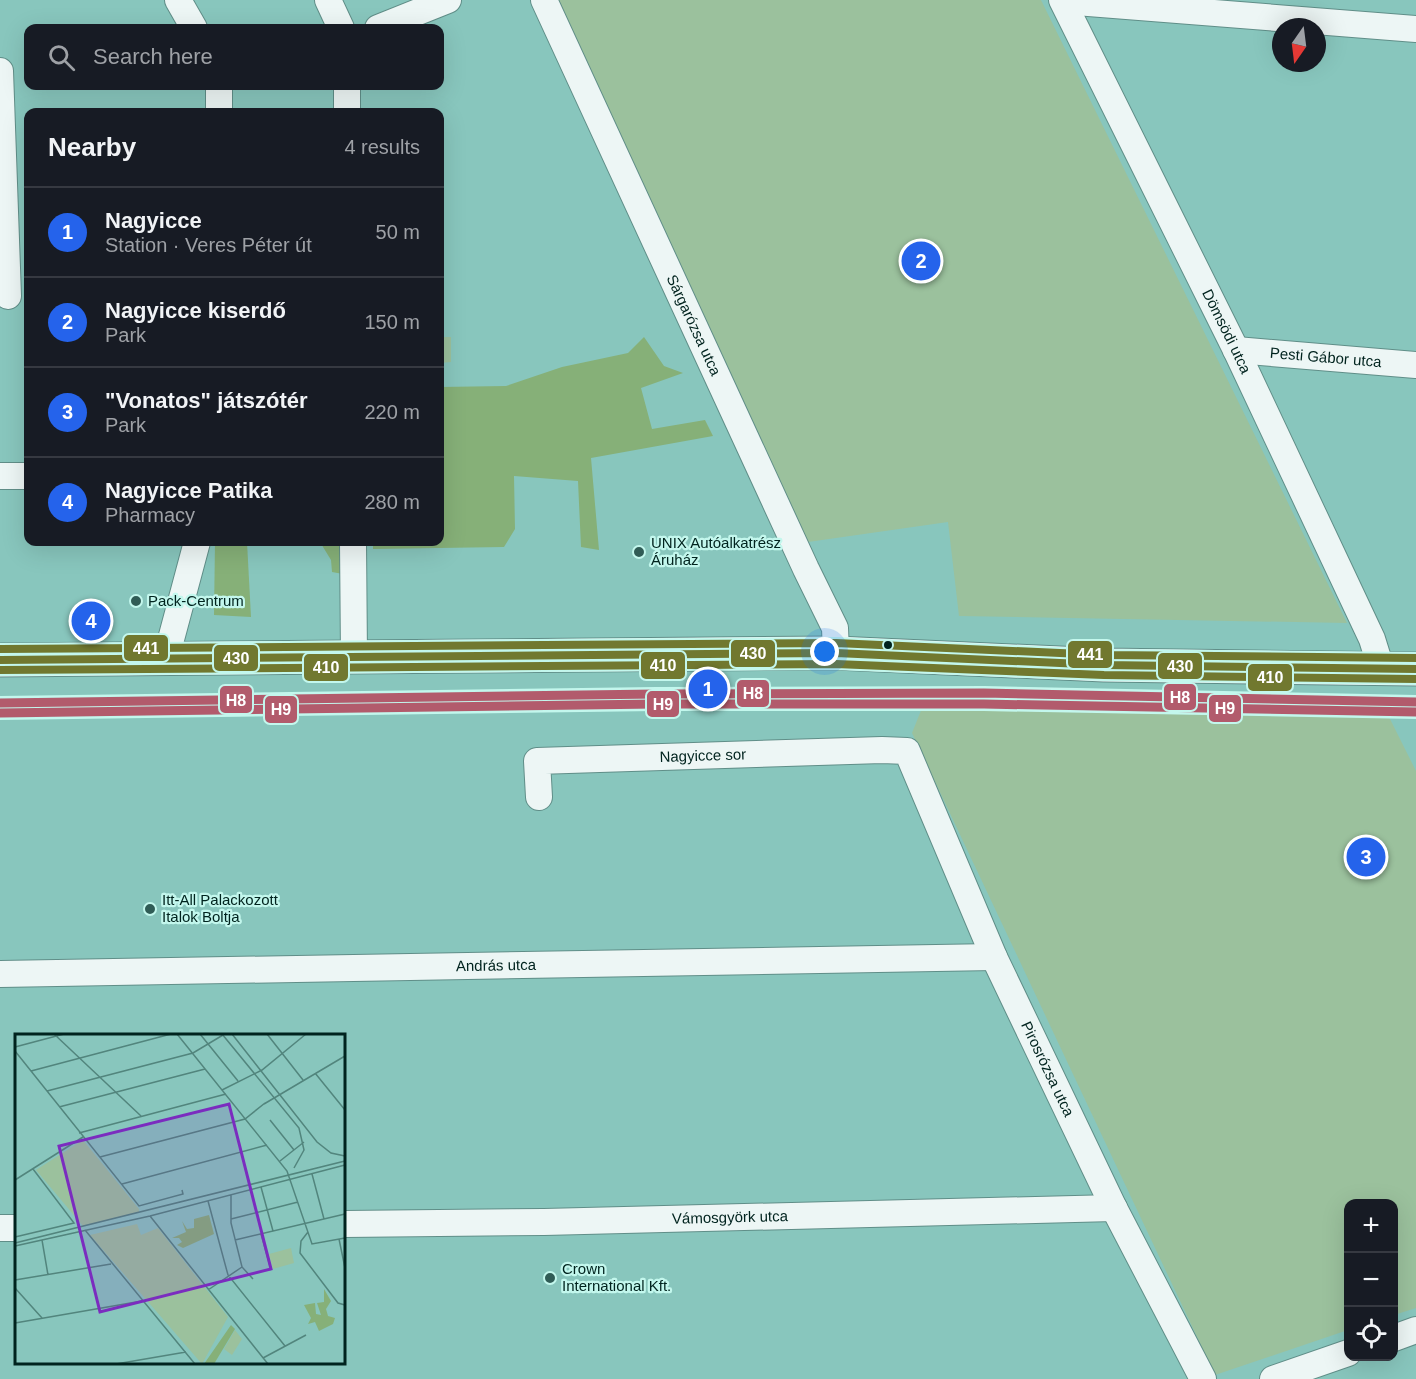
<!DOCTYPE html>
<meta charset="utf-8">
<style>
body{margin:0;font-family:Helvetica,sans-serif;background:#20242c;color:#f1f3f6}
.controls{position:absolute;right:18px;bottom:18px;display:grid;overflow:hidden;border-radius:12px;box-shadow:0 6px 24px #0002}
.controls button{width:54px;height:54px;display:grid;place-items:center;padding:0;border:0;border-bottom:2px solid #363941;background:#171b24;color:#f1f3f6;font:30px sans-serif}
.compass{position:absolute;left:1272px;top:18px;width:54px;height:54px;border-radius:50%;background:#171b24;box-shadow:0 6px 24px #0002;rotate:194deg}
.you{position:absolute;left:825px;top:652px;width:21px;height:21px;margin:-15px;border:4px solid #fff;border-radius:50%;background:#1a73e8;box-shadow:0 0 0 9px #1a73e833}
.badge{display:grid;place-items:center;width:39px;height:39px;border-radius:50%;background:#2563eb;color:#fff;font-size:20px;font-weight:700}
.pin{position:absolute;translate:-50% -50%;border:3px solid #fff;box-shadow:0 2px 6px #0006}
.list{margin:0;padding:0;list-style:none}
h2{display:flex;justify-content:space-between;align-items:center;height:78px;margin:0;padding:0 24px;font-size:26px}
h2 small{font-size:20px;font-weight:400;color:#9ea1a6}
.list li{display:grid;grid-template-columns:39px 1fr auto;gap:18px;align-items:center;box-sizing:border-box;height:90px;padding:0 24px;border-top:2px solid #363941}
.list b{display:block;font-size:22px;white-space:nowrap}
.list p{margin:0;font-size:20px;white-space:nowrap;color:#9ea1a6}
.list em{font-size:20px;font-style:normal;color:#9ea1a6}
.icon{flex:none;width:33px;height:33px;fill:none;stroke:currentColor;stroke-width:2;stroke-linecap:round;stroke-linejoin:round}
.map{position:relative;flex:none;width:1416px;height:1379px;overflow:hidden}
.search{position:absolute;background:#171b24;box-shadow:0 6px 24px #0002;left:24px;top:24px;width:420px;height:66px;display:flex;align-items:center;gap:15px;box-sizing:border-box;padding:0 21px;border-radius:12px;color:#9ea1a6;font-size:22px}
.panel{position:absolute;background:#171b24;box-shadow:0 6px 24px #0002;left:24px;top:108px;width:420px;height:438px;border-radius:12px}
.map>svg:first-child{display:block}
.green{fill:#9bc19d}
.forest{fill:#86b078}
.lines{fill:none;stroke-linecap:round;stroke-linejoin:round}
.minor-casing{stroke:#608e88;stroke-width:28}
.major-casing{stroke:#608e88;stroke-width:35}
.minor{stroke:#edf6f5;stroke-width:26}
.major{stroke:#edf6f5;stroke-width:33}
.bus-1-casing{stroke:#c3f7ed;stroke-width:12}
.bus-2-casing{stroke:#c3f7ed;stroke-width:12}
.bus-3-casing{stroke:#c3f7ed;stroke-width:12}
.bus-1{stroke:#71782f;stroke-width:8}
.bus-2{stroke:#71782f;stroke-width:8}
.bus-3{stroke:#71782f;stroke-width:8}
.rail-1-casing{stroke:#c3f7ed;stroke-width:14}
.rail-2-casing{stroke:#c3f7ed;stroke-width:14}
.rail-1{stroke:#b25b6c;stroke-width:9}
.rail-2{stroke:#b25b6c;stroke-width:9}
.poi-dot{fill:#305c56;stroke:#c3f7ed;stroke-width:2}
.bus-dot{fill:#00231e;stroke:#c3f7ed;stroke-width:2}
.labels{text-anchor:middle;stroke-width:4.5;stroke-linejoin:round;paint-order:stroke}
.street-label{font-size:15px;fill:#00231e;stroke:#c3f7ed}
.poi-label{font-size:15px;fill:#00231e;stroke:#c3f7ed;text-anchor:start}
.inset-road{fill:none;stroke:#52857d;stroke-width:1.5}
.view{fill:#7b2cbf;fill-opacity:0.15;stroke:#7b2cbf;stroke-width:3}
.inset-edge{fill:none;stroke:#00231e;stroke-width:3}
.line-badge{stroke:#c3f7ed;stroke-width:2}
.badge-label{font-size:16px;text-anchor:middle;font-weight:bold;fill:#fff}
</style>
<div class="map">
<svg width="1416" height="1379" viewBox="0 0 1416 1379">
<rect width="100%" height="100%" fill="#88c6bd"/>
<g class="green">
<path d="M 555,0 L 1041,0 L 1347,623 L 959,616 L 948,522 L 801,543 Z"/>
<path d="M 440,337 L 451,337 L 451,362 L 440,363 Z"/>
<path d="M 922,708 L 1385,709 L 1416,771 L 1416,1308 L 1394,1315 L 1394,1204 L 1348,1204 L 1348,1330 L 1215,1375 L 912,733 Z"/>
</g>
<g class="forest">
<path d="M 644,337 L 664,366 L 683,373 L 641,388 L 652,429 L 705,420 L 713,436 L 591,458 L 599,550 L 581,547 L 578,481 L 514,476 L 515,529 L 504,547 L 373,549 L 373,542 L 440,542 L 440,387 L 506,386 L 562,367 L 628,353 Z"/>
<path d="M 215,542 L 247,542 L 251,617 L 214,615 Z"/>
<path d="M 320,542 L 342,542 L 343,574 L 332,572 L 331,560 Z"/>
</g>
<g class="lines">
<defs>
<g id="minor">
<path d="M 178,0 L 194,28"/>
<path d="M 328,0 L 341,28"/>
<path id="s1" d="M 544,0 L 806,569 L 835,628 L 836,653"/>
<path id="s2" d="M 1062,0 L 1236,350 L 1372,639 L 1381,668"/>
<path d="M 1063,1 L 1416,29"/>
<path d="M 378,28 L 448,0"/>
<path d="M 0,71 L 8,296"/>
<path d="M 219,86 L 219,112"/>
<path d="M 347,86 L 347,112"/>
<path id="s3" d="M 1236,350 L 1416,365"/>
<path d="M 0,476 L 28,476"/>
<path d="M 353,542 L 354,657"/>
<path d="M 166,658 L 197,542"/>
<path id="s4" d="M 539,797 L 537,761 L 882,750 L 907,751 L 994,957 L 1114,1208 L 1203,1379"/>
<path id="s5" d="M 0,974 L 994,957"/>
<path id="s6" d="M 344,1224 L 544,1222 L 1114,1208"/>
<path d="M 0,1228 L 16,1228"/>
<path d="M 1394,1338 L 1416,1330"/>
<path d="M 1273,1379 L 1348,1353"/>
</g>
<path id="major" d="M 0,660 L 836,653 L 1104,665 L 1416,669"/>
</defs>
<use href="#minor" class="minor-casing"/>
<use href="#major" class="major-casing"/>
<use href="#minor" class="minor"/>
<use href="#major" class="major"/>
<defs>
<path id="bus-1" d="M 0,660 L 836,653 L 1104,665 L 1416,669"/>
<path id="bus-2" d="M 0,670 L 836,664 L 1104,675 L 1416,679"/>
<path id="bus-3" d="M 0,649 L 836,643 L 1104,655 L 1416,658"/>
</defs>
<use href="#bus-1" class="bus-1-casing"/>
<use href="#bus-2" class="bus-2-casing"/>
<use href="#bus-3" class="bus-3-casing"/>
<use href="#bus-1" class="bus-1"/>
<use href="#bus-2" class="bus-2"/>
<use href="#bus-3" class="bus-3"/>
<defs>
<path id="rail-1" d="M 0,703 L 656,694 L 984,693 L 1416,702"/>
<path id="rail-2" d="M 0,713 L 656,704 L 984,704 L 1416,712"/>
</defs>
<use href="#rail-1" class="rail-1-casing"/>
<use href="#rail-2" class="rail-2-casing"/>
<use href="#rail-1" class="rail-1"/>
<use href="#rail-2" class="rail-2"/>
</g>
<g class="poi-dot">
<circle cx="639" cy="552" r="6"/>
<circle cx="136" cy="601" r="6"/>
<circle cx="150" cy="909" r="6"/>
<circle cx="550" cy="1278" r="6"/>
</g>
<circle class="bus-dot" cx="888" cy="645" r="5"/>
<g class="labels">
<g class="street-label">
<text dy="5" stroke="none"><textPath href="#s1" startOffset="358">Sárgarózsa utca</textPath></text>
<text dy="5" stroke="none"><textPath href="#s2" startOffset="370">Dömsödi utca</textPath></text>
<text dy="5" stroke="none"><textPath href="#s3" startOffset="90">Pesti Gábor utca</textPath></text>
<text dy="5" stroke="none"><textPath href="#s4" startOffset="202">Nagyicce sor</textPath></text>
<text dy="5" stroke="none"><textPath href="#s5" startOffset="496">András utca</textPath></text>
<text dy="5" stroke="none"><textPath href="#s4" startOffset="754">Pirosrózsa utca</textPath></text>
<text dy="5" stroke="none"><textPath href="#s6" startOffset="386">Vámosgyörk utca</textPath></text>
</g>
<g class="poi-label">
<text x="651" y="548">UNIX Autóalkatrész<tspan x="651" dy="17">Áruház</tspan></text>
<text x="148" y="606">Pack-Centrum</text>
<text x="162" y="905">Itt-All Palackozott<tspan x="162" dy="17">Italok Boltja</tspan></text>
<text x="562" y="1274">Crown<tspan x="562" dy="17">International Kft.</tspan></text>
</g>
</g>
<g transform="translate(15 1034)">
<rect width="330" height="330" fill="#88c6bd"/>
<path d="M 68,106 L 124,175 L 124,178 L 68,192 L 21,136 ZM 122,190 L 126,201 L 143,194 L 213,283 L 187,330 L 75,201 ZM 276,214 L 279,229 L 258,235 L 254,220 ZM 220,296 L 227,305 L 217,321 L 209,315 Z" fill="#9bc19d"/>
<path d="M 194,181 L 199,200 L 168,214 L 162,211 L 167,208 L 164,204 L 157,204 L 171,198 L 167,187 L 172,195 L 179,194 L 179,185 ZM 309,255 L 316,267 L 311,275 L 313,282 L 320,284 L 318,290 L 304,297 L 300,288 L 293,290 L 296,284 L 289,271 L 300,269 L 301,280 L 306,281 L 302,269 L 309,268 ZM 216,291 L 220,295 L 199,330 L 189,330 Z" fill="#86b078"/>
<path class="inset-road" d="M 39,0 L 126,82M 162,0 L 272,137 L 297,210 L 330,204M 185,0 L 223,47M 207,0 L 284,94 L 289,116 L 279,134M 217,0 L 302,108 L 316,119 L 330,122M 252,0 L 288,46M 0,13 L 49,0M 0,17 L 124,172 L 168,160 L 167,156M 16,37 L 156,0M 300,39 L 330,76M 207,56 L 247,36 L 291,0M 32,57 L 178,19 L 208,1M 249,70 L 330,22M 44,73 L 190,35M 255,86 L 279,116M 64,99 L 211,60M 85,123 L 230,85 L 250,69M 265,127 L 289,108M 297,140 L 309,185M 0,146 L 68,103M 107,150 L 252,111M 246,153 L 258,197M 216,161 L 216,189 L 227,233 L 238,245M 193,167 L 213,241 L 270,312M 135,182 L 253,330M 216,185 L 283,168M 70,196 L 180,330M 293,198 L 286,207 L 285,219 L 323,269 L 330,271M 246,200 L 256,236M 0,203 L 59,189 L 18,135M 324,205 L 330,234M 27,206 L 33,241M 220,206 L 330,180M 0,209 L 330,127M 0,212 L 135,182 L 330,131M 0,246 L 96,230M 0,254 L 27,284M 193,256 L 227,233M 0,289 L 127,267M 248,324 L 291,301M 101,330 L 171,318"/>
<path class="view" d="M 214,70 L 256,235 L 85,278 L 44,112 Z"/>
<rect width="330" height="330" class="inset-edge"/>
</g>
<g class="line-badge">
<rect x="123" y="634" width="46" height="28" rx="6" fill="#71782f"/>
<rect x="730" y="639" width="46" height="29" rx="6" fill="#71782f"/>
<rect x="1067" y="640" width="46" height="29" rx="6" fill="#71782f"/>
<rect x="213" y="644" width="46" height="28" rx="6" fill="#71782f"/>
<rect x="640" y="651" width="46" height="29" rx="6" fill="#71782f"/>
<rect x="1157" y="652" width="46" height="28" rx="6" fill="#71782f"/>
<rect x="303" y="653" width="46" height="29" rx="6" fill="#71782f"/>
<rect x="1247" y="663" width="46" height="29" rx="6" fill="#71782f"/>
<rect x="736" y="679" width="34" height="29" rx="6" fill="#b25b6c"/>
<rect x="1163" y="683" width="34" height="28" rx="6" fill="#b25b6c"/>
<rect x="219" y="685" width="34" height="29" rx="6" fill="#b25b6c"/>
<rect x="646" y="690" width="34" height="28" rx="6" fill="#b25b6c"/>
<rect x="1208" y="694" width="34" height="29" rx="6" fill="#b25b6c"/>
<rect x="264" y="695" width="34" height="29" rx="6" fill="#b25b6c"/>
</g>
<g class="badge-label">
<text x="146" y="654">441</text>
<text x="753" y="659">430</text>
<text x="1090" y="660">441</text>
<text x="236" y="664">430</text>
<text x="663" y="671">410</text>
<text x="1180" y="672">430</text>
<text x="326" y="673">410</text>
<text x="1270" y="683">410</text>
<text x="753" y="699">H8</text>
<text x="1180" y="703">H8</text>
<text x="236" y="706">H8</text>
<text x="663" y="710">H9</text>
<text x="1225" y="714">H9</text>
<text x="281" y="715">H9</text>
</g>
</svg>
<div class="controls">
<button>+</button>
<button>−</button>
<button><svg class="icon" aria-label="locate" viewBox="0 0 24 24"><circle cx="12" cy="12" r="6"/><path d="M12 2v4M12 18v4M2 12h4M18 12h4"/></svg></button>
</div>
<svg class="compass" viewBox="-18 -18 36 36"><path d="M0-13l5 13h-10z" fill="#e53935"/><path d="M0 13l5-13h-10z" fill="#9ea1a6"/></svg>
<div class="you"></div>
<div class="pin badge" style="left:708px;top:689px">1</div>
<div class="pin badge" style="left:921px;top:261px">2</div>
<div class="pin badge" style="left:1366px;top:857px">3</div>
<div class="pin badge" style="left:91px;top:621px">4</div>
<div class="search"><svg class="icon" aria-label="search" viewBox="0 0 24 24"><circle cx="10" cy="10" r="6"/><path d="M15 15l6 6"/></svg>Search here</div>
<section class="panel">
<h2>Nearby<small>4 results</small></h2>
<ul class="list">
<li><span class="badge">1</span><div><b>Nagyicce</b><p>Station · Veres Péter út</p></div><em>50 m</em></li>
<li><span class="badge">2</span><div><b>Nagyicce kiserdő</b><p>Park</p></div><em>150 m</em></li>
<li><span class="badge">3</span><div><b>&quot;Vonatos&quot; játszótér</b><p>Park</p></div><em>220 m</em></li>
<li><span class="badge">4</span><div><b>Nagyicce Patika</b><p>Pharmacy</p></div><em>280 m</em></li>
</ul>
</section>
</div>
